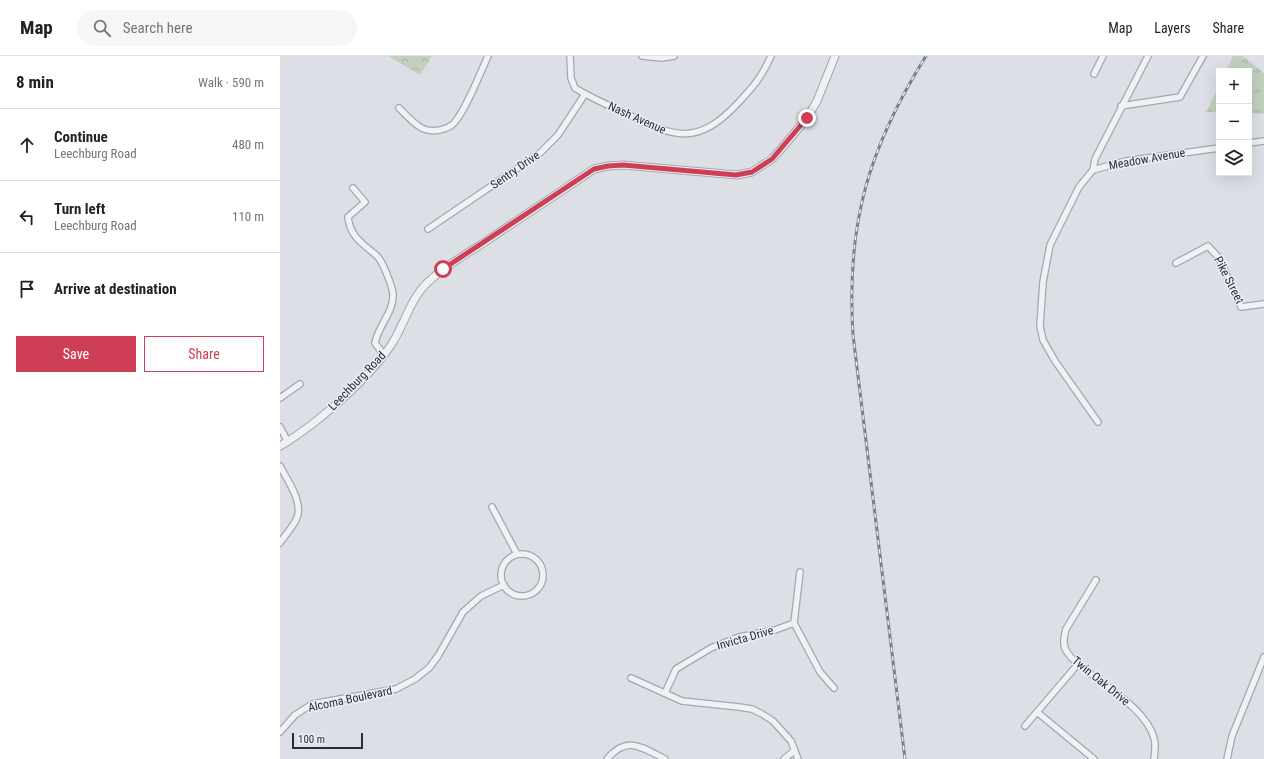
<!DOCTYPE html>
<meta charset="utf-8">
<style>
body{margin:0;font-family:"Roboto Condensed",sans-serif;background:#f6f6f6;color:#222}
.controls{position:absolute;right:12px;top:12px;display:grid;overflow:hidden;border-radius:0px;box-shadow:0 4px 16px #0002}
.controls button{width:36px;height:36px;display:grid;place-items:center;padding:0;border:0;border-bottom:1px solid #e0e0e0;background:#fff;color:#222;font:20px sans-serif}
.scale{position:absolute;left:12px;bottom:10px;width:71px;box-sizing:border-box;padding-left:4px;border:2px solid #262e3d;border-top:0;font-size:11px;line-height:14px;white-space:nowrap;color:#262e3d;-webkit-text-stroke:3px #ebeff4;paint-order:stroke}
.stop{position:absolute;width:12px;height:12px;margin:-9px;border:3px solid #ce3f55;border-radius:50%;background:#fff}
.stop.end{background:#ce3f55;border-color:#fff;box-shadow:0 1px 4px #0008}
.list{margin:0;padding:0;list-style:none}
h2{display:flex;justify-content:space-between;align-items:center;height:52px;margin:0;padding:0 16px;font-size:17px}
h2 small{font-size:13px;font-weight:400;color:#767676}
.list li{display:grid;grid-template-columns:26px 1fr auto;gap:12px;align-items:center;box-sizing:border-box;height:72px;padding:0 16px;border-top:1px solid #e0e0e0}
.list b{display:block;font-size:15px;white-space:nowrap}
.list p{margin:0;font-size:13px;white-space:nowrap;color:#767676}
.list em{font-size:13px;font-style:normal;color:#767676}
.actions{display:flex;gap:8px;padding:12px 16px}
.actions a{flex:1;padding:9px 0;border:1px solid #ce3f55;border-radius:0px;text-align:center;font-size:14px;color:#ce3f55}
.actions .main{background:#ce3f55;color:#fff}
.icon{flex:none;width:22px;height:22px;fill:none;stroke:currentColor;stroke-width:2;stroke-linecap:round;stroke-linejoin:round}
.map{position:relative;flex:none;width:984px;height:703px;overflow:hidden}
header{display:flex;align-items:center;gap:24px;box-sizing:border-box;height:56px;padding:0 20px;background:#fff;border-bottom:1px solid #e0e0e0}
header strong{font-size:19px}
nav{display:flex;gap:22px;margin-inline-start:auto;font-size:14px}
.search{width:280px;height:36px;background:#f6f6f6;display:flex;align-items:center;gap:10px;box-sizing:border-box;padding:0 14px;border-radius:22px;color:#767676;font-size:15px}
main{display:flex}
aside{flex:1;background:#fff}
.map>svg:first-child{display:block}
.forest{fill:url(#forest-crowns)}
.park{fill:url(#park-tufts)}
.lines{fill:none;stroke-linecap:round;stroke-linejoin:round}
.minor-casing{stroke:#a2a7b0;stroke-width:8}
.tertiary-casing{stroke:#a2a7b0;stroke-width:9}
.minor{stroke:#eff1f5;stroke-width:5.5}
.tertiary{stroke:#eff1f5;stroke-width:7}
.rail-casing{stroke:#768090;stroke-width:3}
.rail{stroke:#ebeff4;stroke-width:1.5;stroke-dasharray:4.5;stroke-linecap:butt}
.route{stroke:#ce3f55;stroke-width:5}
.labels{text-anchor:middle;stroke-width:3;stroke-linejoin:round;paint-order:stroke}
.street-label{font-size:12px;fill:#262e3d;stroke:#ebeff4}
</style>
<header>
<strong>Map</strong>
<div class="search"><svg class="icon" aria-label="search" viewBox="0 0 24 24"><circle cx="10" cy="10" r="6"/><path d="M15 15l6 6"/></svg>Search here</div>
<nav><a>Map</a><a>Layers</a><a>Share</a></nav>
</header>
<main>
<aside>
<h2>8 min<small>Walk · 590 m</small></h2>
<ul class="list">
<li><svg class="icon" aria-label="ahead" viewBox="0 0 24 24"><path d="M12 20V5M6 11l6-6 6 6"/></svg><div><b>Continue</b><p>Leechburg Road</p></div><em>480 m</em></li>
<li><svg class="icon" aria-label="left" viewBox="0 0 24 24"><path d="M17 20v-9H6M10 6l-5 5 5 5"/></svg><div><b>Turn left</b><p>Leechburg Road</p></div><em>110 m</em></li>
<li><svg class="icon" aria-label="arrive" viewBox="0 0 24 24"><path d="M6 21V4h12l-3 4 3 4H6"/></svg><div><b>Arrive at destination</b></div></li>
</ul>
<div class="actions"><a class="main">Save</a><a>Share</a></div>
</aside>
<div class="map">
<svg width="984" height="703" viewBox="0 0 984 703">
<defs>
<pattern id="forest-crowns" width="20" height="18" patternUnits="userSpaceOnUse"><rect width="20" height="18" fill="#c2d0bd"/><path d="M2 6a3 3 0 1 1 6 0M12 15a3 3 0 1 1 6 0" fill="none" stroke="#a7b3a3"/></pattern>
<pattern id="park-tufts" width="24" height="20" patternUnits="userSpaceOnUse"><rect width="24" height="20" fill="#c2d0bd"/><path d="M3 7l-1-3M5 7V3M7 7l1-3M15 17l-1-3M17 17v-4M19 17l1-3" fill="none" stroke="#a7b3a3"/></pattern>
</defs>
<rect width="100%" height="100%" fill="#dce0e6"/>
<path class="forest" d="M 108,0 L 152,0 L 140,19 Z"/>
<g class="park">
<path d="M 953,0 L 963,0 L 984,17 L 984,58 L 969,57 L 969,15 L 946,15 Z"/>
<path d="M 939,30 L 939,56 L 926,56 Z"/>
</g>
<g class="lines">
<defs>
<g id="minor">
<path d="M 290,0 L 291,22 L 295,32 C 311,42 330,50 347,58 C 395,82 418,90 458,47 C 473,31 482,21 491,0"/>
<path d="M 362,0 L 382,2 L 394,0"/>
<path d="M 814,18 L 823,0"/>
<path d="M 841,50 L 900,41 L 923,0"/>
<path d="M 119,52 C 125,58 132,66 140,71 C 149,77 163,75 172,69 C 184,59 201,15 208,0"/>
<path d="M 969,87 L 984,85"/>
<path d="M 813,114 L 815,103 L 868,0"/>
<path d="M 73,132 L 85,146 L 68,161 C 70,181 83,188 96,199 C 103,205 112,230 113,238 C 114,256 98,270 95,287 L 104,299"/>
<path d="M 148,173 L 260,97 L 278,79 L 305,38"/>
<path d="M 896,207 L 928,190 L 939,202 L 961,251 L 984,248"/>
<path d="M 0,342 L 20,328"/>
<path d="M 818,366 L 775,305 L 763,284 L 760,270 L 763,226 L 770,189 L 799,131 L 813,114 L 846,105 L 939,92"/>
<path d="M 0,371 L 8,386"/>
<path d="M 0,410 C 7,424 25,448 16,464 C 12,472 5,479 0,487"/>
<path d="M 212,451 L 237,498"/>
<circle cx="242" cy="519" r="21"/>
<path d="M 816,524 L 786,573 C 784,581 782,589 787,596 C 792,604 800,610 807,615 C 829,633 866,654 874,682 C 876,688 875,696 874,703"/>
<path d="M 514,567 L 540,616 L 554,632"/>
<path d="M 514,567 L 520,516"/>
<path d="M 351,622 L 402,645 L 459,651 L 472,653 L 482,658 L 493,665 L 511,685 L 518,703"/>
<path d="M 385,637 L 396,613 L 431,592 L 459,581 L 495,574 L 514,567"/>
<path d="M 757,656 L 814,703"/>
<path d="M 745,670 L 798,608"/>
<path d="M 0,676 L 15,659 L 32,648 L 116,633 L 135,623 L 149,612 L 158,600 L 183,556 L 201,540 L 224,529"/>
<path d="M 327,703 C 347,679 361,691 385,703"/>
<path d="M 504,703 L 514,695"/>
<path d="M 947,703 L 952,680 L 984,601"/>
</g>
<path id="tertiary" d="M 0,390 C 36,369 91,321 113,286 C 125,266 131,242 148,226 C 166,209 188,197 208,184 C 243,160 279,137 314,113 L 328,110 L 343,109 L 457,119 L 472,116 L 492,103 L 502,92 L 527,62 L 537,45 L 555,0"/>
</defs>
<use href="#minor" class="minor-casing"/>
<use href="#tertiary" class="tertiary-casing"/>
<use href="#minor" class="minor"/>
<use href="#tertiary" class="tertiary"/>
<defs>
<path id="rail" d="M 625,703 L 573,279 C 566,169 588,93 646,0"/>
</defs>
<use href="#rail" class="rail-casing"/>
<use href="#rail" class="rail"/>
</g>
<g class="lines">
<path class="route" d="M 163,213 L 314,113 L 328,110 L 343,109 L 456,119 L 472,116 L 492,103 L 527,62"/>
</g>
<g class="labels">
<g class="street-label">
<text transform="translate(357 62) rotate(24)" y="4">Nash Avenue</text>
<text transform="translate(867 103) rotate(-10)" y="4">Meadow Avenue</text>
<text transform="translate(235 114) rotate(-35)" y="4">Sentry Drive</text>
<text transform="translate(949 224) rotate(63)" y="4">Pike Street</text>
<text transform="translate(77 325) rotate(-46)" y="4">Leechburg Road</text>
<text transform="translate(465 582) rotate(-16)" y="4">Invicta Drive</text>
<text transform="translate(821 625) rotate(39)" y="4">Twin Oak Drive</text>
<text transform="translate(70 643) rotate(-12)" y="4">Alcoma Boulevard</text>
</g>
</g>
</svg>
<div class="controls">
<button>+</button>
<button>−</button>
<button><svg class="icon" aria-label="layers" viewBox="0 0 24 24"><path d="M12 4l9 5-9 5-9-5zM3 14l9 5 9-5"/></svg></button>
</div>
<div class="scale">100 m</div>
<div class="stop" style="left:163px;top:213px"></div>
<div class="stop end" style="left:527px;top:62px"></div>
</div>
</main>
